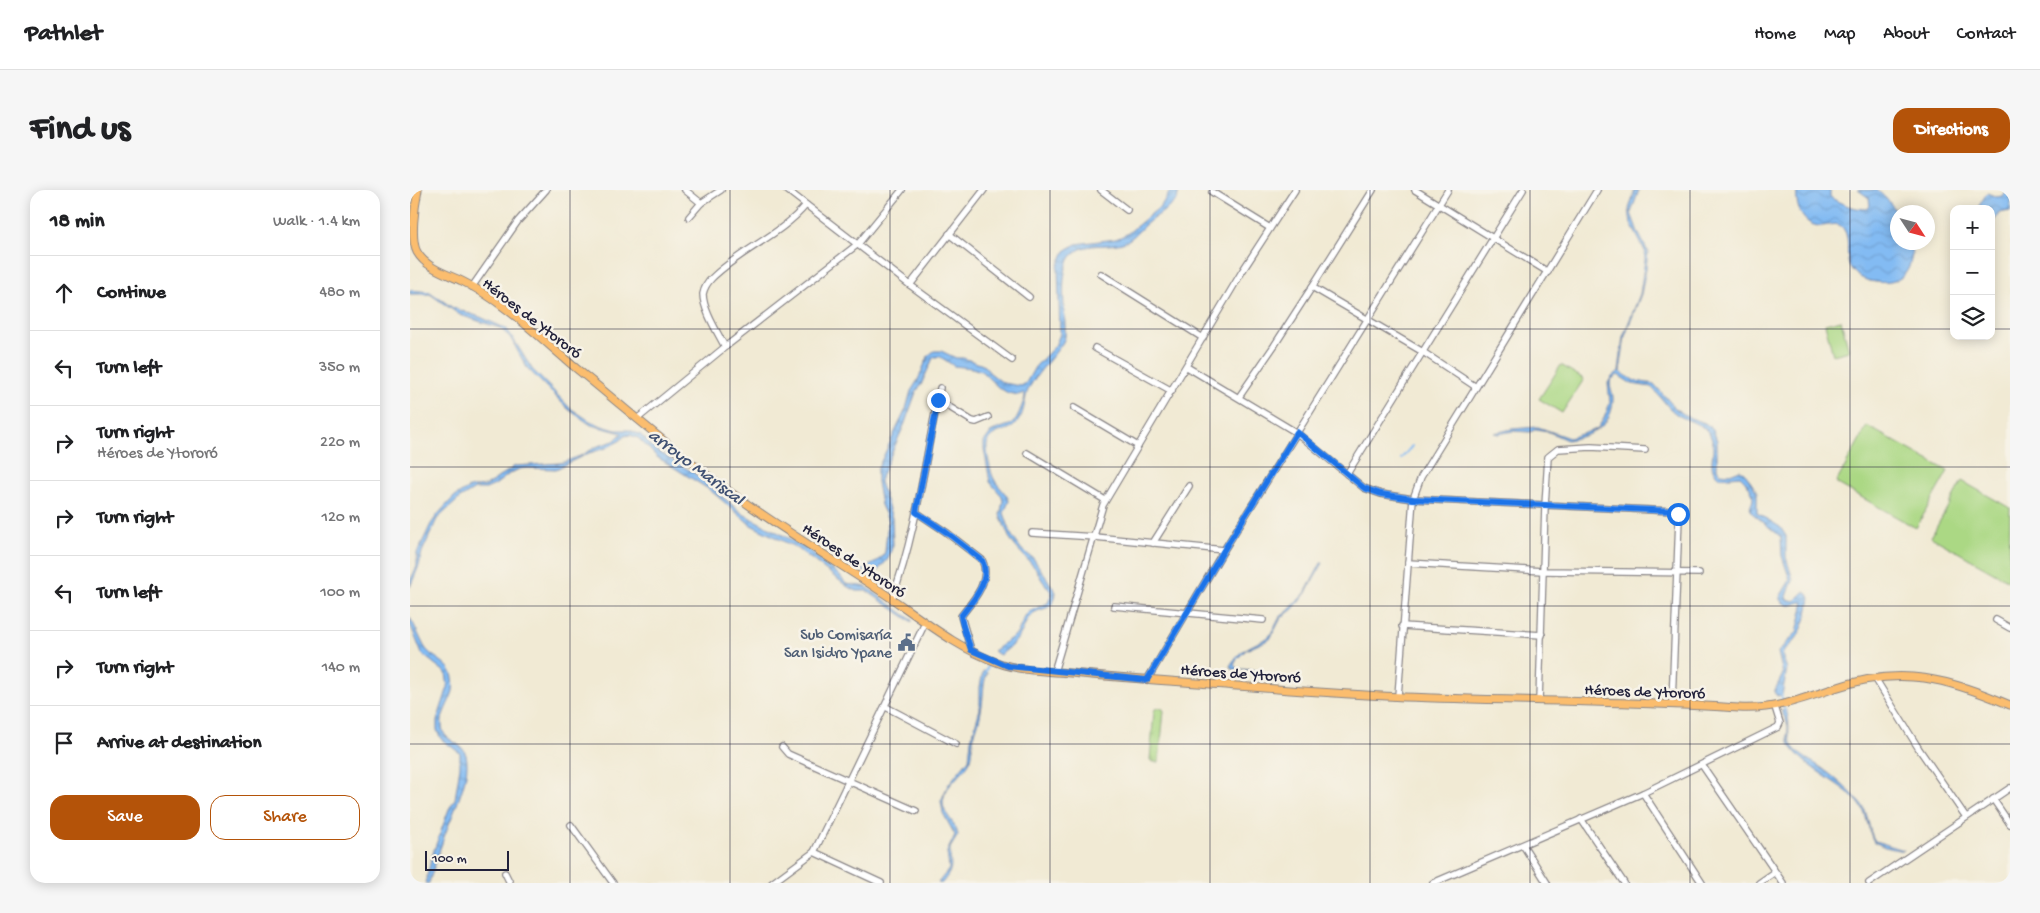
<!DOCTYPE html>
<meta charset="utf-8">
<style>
body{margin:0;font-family:"Gochi Hand",sans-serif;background:#f6f6f6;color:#202124}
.controls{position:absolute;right:15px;top:15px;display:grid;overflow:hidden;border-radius:10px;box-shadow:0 2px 12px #0003}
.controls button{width:45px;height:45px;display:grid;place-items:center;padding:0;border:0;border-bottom:1px solid #e0e0e0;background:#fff;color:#202124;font:25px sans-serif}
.compass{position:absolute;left:1480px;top:15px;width:45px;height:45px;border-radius:50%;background:#fff;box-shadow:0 2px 12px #0003;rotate:126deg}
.scale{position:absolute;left:15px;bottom:12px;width:84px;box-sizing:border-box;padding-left:5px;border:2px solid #22223b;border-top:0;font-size:14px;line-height:18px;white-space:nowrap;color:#22223b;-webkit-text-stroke:4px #f7f3e8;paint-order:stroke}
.stop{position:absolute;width:15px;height:15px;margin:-11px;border:4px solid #1a73e8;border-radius:50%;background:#fff}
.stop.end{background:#1a73e8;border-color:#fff;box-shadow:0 1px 5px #0008}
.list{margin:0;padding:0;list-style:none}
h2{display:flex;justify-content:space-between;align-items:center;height:65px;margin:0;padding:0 20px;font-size:21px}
h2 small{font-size:16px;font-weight:400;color:#757577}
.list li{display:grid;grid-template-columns:32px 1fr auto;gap:15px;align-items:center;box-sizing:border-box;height:75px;padding:0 20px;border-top:1px solid #e0e0e0}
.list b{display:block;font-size:19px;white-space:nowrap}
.list p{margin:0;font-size:16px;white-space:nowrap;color:#757577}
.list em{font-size:16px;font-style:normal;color:#757577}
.actions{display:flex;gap:10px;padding:15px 20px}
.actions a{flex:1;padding:11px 0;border:1px solid #b45309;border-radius:15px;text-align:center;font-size:18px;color:#b45309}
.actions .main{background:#b45309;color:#fff}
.icon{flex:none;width:28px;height:28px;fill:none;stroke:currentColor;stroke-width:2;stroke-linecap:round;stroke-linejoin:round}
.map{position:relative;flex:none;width:1600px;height:693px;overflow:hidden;border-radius:15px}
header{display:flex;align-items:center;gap:30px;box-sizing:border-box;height:70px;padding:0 25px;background:#fff;border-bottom:1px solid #e0e0e0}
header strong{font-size:24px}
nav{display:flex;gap:28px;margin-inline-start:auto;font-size:18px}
.intro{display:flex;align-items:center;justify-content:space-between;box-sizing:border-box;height:120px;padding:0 30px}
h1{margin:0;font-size:35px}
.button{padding:12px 22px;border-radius:15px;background:#b45309;color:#fff;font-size:18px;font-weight:700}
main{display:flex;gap:30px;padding:0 30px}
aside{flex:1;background:#fff;border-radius:15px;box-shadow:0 2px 12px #0003}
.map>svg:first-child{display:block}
.grass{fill:url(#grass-tufts);stroke:#667d60}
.park{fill:#abd884;stroke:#667d60}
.water{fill:url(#water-waves);stroke:#526e97}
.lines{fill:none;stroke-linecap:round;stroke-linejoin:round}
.stream{stroke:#83bbf3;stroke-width:2}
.minor-casing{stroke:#8a8688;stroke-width:8}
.major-casing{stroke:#8a8688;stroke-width:9}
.minor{stroke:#fff;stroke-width:5.5}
.major{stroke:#fbbd6e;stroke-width:7}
.route{stroke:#1a73e8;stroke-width:6}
.grid{fill:none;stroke:#22223b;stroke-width:1;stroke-opacity:0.55}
.labels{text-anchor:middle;stroke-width:5;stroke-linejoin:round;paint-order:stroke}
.street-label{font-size:16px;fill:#22223b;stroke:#f7f3e8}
.service-label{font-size:16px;fill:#4e5e75;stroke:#f7f3e8;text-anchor:end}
.water-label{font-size:18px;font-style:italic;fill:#3f5072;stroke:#f7f3e8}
</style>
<header>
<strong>Pathlet</strong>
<nav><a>Home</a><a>Map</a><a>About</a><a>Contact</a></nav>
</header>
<div class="intro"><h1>Find us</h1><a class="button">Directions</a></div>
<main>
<aside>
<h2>18 min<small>Walk · 1.4 km</small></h2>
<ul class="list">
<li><svg class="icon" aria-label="ahead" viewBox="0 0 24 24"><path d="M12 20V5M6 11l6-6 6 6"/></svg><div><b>Continue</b></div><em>480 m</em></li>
<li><svg class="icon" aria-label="left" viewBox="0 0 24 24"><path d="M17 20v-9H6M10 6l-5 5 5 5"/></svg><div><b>Turn left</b></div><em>350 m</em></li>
<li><svg class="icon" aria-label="right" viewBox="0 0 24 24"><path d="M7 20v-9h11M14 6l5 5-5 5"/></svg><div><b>Turn right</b><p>Héroes de Ytororó</p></div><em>220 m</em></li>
<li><svg class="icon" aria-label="right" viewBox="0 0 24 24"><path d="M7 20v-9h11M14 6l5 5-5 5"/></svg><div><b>Turn right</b></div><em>120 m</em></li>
<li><svg class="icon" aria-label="left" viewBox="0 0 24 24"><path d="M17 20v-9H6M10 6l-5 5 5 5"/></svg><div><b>Turn left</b></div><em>100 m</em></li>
<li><svg class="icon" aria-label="right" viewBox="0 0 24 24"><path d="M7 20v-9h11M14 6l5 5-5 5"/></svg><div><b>Turn right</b></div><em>140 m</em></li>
<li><svg class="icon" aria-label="arrive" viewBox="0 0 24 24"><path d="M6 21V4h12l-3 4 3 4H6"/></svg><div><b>Arrive at destination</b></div></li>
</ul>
<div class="actions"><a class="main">Save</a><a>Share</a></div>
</aside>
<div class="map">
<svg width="1600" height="693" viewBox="0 0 1600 693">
<defs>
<pattern id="grass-tufts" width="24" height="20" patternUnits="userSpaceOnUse" patternTransform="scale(1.25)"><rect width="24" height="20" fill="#abd884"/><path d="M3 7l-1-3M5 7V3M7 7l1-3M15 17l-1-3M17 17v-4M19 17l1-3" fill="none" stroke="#93b973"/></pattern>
<pattern id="water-waves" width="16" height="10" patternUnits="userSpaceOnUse" patternTransform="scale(1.25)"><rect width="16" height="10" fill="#83bbf3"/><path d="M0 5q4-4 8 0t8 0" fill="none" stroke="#71a0d1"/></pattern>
</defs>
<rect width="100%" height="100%" fill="#f7f3e8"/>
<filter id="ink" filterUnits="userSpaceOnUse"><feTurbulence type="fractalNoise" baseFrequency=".02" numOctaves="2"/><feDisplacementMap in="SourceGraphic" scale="10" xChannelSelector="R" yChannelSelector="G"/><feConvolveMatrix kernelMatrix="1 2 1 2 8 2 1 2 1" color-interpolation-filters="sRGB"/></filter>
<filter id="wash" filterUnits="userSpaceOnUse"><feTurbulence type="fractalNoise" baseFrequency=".0096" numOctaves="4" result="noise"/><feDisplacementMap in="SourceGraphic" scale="20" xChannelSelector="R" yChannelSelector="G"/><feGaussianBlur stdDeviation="1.12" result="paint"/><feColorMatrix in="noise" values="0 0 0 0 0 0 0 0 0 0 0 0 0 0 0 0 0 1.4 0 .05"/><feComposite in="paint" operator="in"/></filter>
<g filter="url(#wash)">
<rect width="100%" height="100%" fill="#f1ead4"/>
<path class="grass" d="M 746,518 L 752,518 L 754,521 L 749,572 L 742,572 L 740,570 L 744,521 Z"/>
<g class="park">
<path d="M 1431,130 L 1439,161 L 1423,165 L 1415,134 Z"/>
<path d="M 1151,175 L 1174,189 L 1152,223 L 1129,209 Z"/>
<path d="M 1457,236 L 1538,281 L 1506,338 L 1426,293 Z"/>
<path d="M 1552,291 L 1600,318 L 1599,391 L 1521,347 Z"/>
</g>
<g class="water">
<path d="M 761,0 L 769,0 L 767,10 C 757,20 746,26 736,34 C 728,41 722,50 712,53 C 694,58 670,50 659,70 C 649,89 656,125 655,147 L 653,152 C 643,168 628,181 619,198 C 613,209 617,221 606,234 C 598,243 580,239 577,255 C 576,260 581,285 584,289 C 588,297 596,302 599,311 L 594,323 L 602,346 L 612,360 L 623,368 L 646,402 C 644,424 629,415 619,427 C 615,432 614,439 610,445 C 605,453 598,459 590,465 L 583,461 L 607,444 L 615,426 L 620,421 L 638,413 L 642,403 L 632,390 L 626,379 L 605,356 L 599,347 L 590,325 L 593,312 L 592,306 L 580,292 L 574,259 L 574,252 L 582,241 L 602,234 L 607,228 L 615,208 L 614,203 L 608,205 L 598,203 L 588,197 L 571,181 L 562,178 L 544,176 L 529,166 L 523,168 L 511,195 L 506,202 L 495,233 L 471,287 L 470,292 L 482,328 L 483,355 L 478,369 L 463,386 L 451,379 L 463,374 L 472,367 L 475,362 L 478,330 L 471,315 L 467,292 L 467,280 L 496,219 L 501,201 L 508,190 L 518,166 L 524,161 L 531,161 L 546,168 L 553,168 L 573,175 L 580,183 L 593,193 L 611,196 L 616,193 L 625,177 L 645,156 L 650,144 L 648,77 L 655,61 L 666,54 L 706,49 L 717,44 L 751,16 Z"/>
<path d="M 1225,0 L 1229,0 L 1221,23 L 1228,42 L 1238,62 L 1236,78 L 1231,104 L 1215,146 L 1210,182 L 1225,191 L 1244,194 L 1266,219 L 1278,227 L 1295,233 L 1303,240 L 1307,251 L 1307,278 L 1310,283 L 1320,284 L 1330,280 L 1334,282 L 1347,302 L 1347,323 L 1370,337 L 1376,346 L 1376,367 L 1383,390 L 1376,409 L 1385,411 L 1394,402 L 1398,404 L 1400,408 C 1398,422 1394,439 1385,450 C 1381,455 1375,458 1372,465 L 1377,479 L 1372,505 L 1367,506 L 1364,502 L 1373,484 L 1368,462 L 1387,442 L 1394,412 C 1384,411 1382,421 1370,410 L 1370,407 L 1380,390 L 1372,366 L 1371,347 L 1341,322 C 1339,316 1342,315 1343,309 C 1344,302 1335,290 1330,286 C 1322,286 1311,291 1305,283 C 1297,273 1308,259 1300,245 C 1294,233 1275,231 1265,223 C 1255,215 1250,205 1241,197 L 1222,194 L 1208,185 C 1205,187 1201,188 1200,193 C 1200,198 1203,203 1203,208 C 1203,236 1182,246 1157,250 L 1137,241 L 1127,239 L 1120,242 L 1103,241 L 1088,244 L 1084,243 L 1102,239 L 1128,237 L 1159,248 L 1187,239 L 1194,228 L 1200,213 L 1198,193 L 1201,188 L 1209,181 L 1213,147 L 1230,104 L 1235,69 L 1235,61 L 1221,34 L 1219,19 Z"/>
<path d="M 1387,0 L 1420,0 L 1420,7 C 1431,14 1443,19 1457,19 L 1460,16 L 1459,8 L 1448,0 L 1467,0 C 1490,21 1488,23 1488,52 L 1502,53 C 1503,78 1495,96 1466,92 C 1457,91 1449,88 1443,81 C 1432,70 1443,51 1433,38 C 1428,31 1418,36 1411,36 C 1392,36 1385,16 1387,0 Z"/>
<path d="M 1596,0 L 1600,0 L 1600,21 L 1589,23 L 1585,30 L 1581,28 L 1581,19 L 1567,19 L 1577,3 L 1587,7 L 1592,6 Z"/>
<path d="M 0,100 L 20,102 L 43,118 L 70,127 L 97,139 L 122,179 L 160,218 L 180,231 L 192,236 L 206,240 L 220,240 L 231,245 L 245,260 L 284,283 L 333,324 L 397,358 L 429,385 L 436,394 L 457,397 L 502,430 L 502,432 L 457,401 L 447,401 L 438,397 L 387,358 L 341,335 L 300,300 L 247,267 L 228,248 L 220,245 L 214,246 L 211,250 L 196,258 L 179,263 L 146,279 L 117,278 L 109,279 L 99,284 L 85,295 L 76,299 L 65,299 L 50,308 L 27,329 L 12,362 L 9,376 L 0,397 L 0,391 L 7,376 L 7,363 L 21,334 L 28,324 L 44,307 L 59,298 L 76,296 L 105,276 L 151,273 L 170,266 L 188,256 L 204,251 L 212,243 L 181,235 L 158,219 L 117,178 L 100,147 L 90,138 L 50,125 L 20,104 L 0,104 Z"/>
<path d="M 911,373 L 913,373 L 896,403 L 883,419 L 871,428 L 860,449 L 836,460 L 827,469 L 824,475 L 828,479 L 846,480 L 846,492 L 844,492 L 844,484 L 842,481 L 822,479 L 820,476 C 831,458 842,456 859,447 L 870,427 L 878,421 L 895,403 Z"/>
<path d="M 0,428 C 6,437 9,447 14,456 C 23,472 48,471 43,501 C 40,513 30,524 32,537 C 33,552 52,551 56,565 C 62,588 39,630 32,653 C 27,666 23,680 19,693 L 15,693 L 24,660 L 39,619 L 45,609 L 50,577 L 50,563 L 31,549 L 27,540 L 27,531 L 38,497 L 36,483 L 12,464 L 0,434 Z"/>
<path d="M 573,481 L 577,483 C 572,496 574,507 571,521 C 570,531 565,540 563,550 C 562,557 563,563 561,569 C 555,584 535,593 533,611 C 532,624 546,632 548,645 L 540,658 C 539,676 546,676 532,693 L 528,693 L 539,679 L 537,662 L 545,645 L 533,623 L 531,611 L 538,595 L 559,569 L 561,550 L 570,519 L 570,497 Z"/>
<path d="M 1376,520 C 1381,532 1377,541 1380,551 C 1384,563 1399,570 1409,576 C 1423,586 1438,599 1450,612 C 1460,624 1457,639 1465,651 L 1494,660 L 1493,661 L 1475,657 L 1464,652 C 1457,639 1458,624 1448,612 C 1429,591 1399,581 1382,558 C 1376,551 1378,544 1378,536 C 1377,531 1374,526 1371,521 Z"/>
</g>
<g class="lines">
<g class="stream">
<path d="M 991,269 L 1002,256"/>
<path d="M 574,484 L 578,476"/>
<path d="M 1371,503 L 1375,523"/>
</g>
</g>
</g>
<g filter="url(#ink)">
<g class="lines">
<defs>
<g id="minor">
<path d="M 275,0 L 291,13"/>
<path d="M 377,0 L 500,95 L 602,170"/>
<path d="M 691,0 L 717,20"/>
<path d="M 963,0 L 902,97 L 1013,162 L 1066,197"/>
<path d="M 1005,0 L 1138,82"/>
<path d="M 802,2 L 860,38"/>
<path d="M 279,27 L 291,13 L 311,0"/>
<path d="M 539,44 L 619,107"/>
<path d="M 691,84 L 793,148"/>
<path d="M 500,95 L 574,0"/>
<path d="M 62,97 L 108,31 L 136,0"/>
<path d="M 315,157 C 308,143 293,120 293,104 C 294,99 298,92 302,88 C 330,60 370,46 396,15"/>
<path d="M 685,158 L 762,201"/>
<path d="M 777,177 L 887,243 L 954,298 L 971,304 L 1003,309 L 1263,321 L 1267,323 L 1269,328 L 1262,513"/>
<path d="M 829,207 L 864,156 L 902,97"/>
<path d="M 528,210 L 562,231 L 566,232 L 578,227"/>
<path d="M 664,218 L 728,256"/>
<path d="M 227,229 L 315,157 L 448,54 L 492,0"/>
<path d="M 617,263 L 695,310"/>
<path d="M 937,284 L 1113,0"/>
<path d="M 506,322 L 536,342 L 572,370 C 582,390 563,411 551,426 L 561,460"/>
<path d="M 622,343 L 685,347 L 814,360"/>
<path d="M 743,353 L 779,296"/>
<path d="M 998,373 L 1133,381 L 1289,383"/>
<path d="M 482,409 C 507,341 515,268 530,198"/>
<path d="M 704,416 L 853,430"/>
<path d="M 1586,430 L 1600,438"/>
<path d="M 992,436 L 1132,445"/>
<path d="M 644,482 L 693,315 L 833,80 L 885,0"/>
<path d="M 1465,488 L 1509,559 L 1556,627"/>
<path d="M 737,490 L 814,360 L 1038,0"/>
<path d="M 988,506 L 1003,309 L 1011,287 L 1187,0"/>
<path d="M 1129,511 L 1135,316 L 1138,267 L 1148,259 L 1181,257 L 1235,260"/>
<path d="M 476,517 L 546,554"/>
<path d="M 372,557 L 378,564 L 506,621"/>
<path d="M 1292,575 L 1373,693"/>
<path d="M 1233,603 L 1292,693"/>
<path d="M 1583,609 L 1600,634"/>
<path d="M 1171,629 L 1214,693"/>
<path d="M 161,635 L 203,693"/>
<path d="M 1113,655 L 1137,693"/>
<path d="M 404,662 L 471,693"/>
<path d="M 95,683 L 100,693"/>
<path d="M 362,693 L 404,662 L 515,433"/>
<path d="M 1023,693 L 1233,603 L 1368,537 L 1370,533 L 1365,517"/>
<path d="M 1349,693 L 1365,682"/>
<path d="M 1459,693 L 1600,598"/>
</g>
<path id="major" d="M 8,0 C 5,15 0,49 7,62 C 16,78 37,84 52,91 C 95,112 131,149 167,179 C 209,213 250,249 293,282 C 348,324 408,360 466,398 C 506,424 543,457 589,473 C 611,481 637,481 660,483 C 703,487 745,490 787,493 C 856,498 925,504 994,507 C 1106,511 1218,511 1329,518 C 1364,520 1393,509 1425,498 C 1492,475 1538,489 1600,515"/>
</defs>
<use href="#minor" class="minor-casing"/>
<use href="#major" class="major-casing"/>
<use href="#minor" class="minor"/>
<use href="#major" class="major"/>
</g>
</g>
<g class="lines" filter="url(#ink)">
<path class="route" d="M 528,210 L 506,322 L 536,342 L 572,370 C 582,390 563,411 551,426 C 552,437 558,449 561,460 L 598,476 L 737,490 L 814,360 L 887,242 L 954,298 L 971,304 L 1003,309 L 1263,321 L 1268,324"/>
</g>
<path class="grid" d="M 160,0 L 160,693M 320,0 L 320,693M 480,0 L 480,693M 640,0 L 640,693M 800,0 L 800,693M 960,0 L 960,693M 1120,0 L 1120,693M 1280,0 L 1280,693M 1440,0 L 1440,693M 0,139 L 1544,139M 1581,139 L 1600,139M 0,277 L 1600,277M 0,416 L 1600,416M 0,554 L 1600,554"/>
<defs>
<symbol id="civic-bare" viewBox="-9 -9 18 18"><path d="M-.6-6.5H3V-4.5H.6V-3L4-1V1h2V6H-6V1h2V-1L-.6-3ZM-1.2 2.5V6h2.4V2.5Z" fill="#5c6f8a" stroke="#f7f3e8" stroke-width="2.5" paint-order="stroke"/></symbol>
</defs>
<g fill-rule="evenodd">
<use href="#civic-bare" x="484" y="440" width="25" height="25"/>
</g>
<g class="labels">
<g class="street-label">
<text transform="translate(123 127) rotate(38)" y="6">Héroes de Ytororó</text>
<text transform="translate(445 369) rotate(34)" y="6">Héroes de Ytororó</text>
<text transform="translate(831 482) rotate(4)" y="6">Héroes de Ytororó</text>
<text transform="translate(1235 500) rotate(2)" y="6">Héroes de Ytororó</text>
</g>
<g class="service-label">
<text x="482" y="449">Sub Comisaría<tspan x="482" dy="18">San Isidro Ypane</tspan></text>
</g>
<g class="water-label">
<text transform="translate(287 276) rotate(37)" y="6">arroyo Mariscal</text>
</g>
</g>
</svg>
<div class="controls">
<button>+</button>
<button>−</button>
<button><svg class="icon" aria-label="layers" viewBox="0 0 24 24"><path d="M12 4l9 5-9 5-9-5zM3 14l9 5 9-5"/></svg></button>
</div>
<svg class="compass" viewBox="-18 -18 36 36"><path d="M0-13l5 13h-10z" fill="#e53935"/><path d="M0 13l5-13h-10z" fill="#757577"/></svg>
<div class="scale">100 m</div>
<div class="stop" style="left:1268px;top:324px"></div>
<div class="stop end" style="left:528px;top:210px"></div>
</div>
</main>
